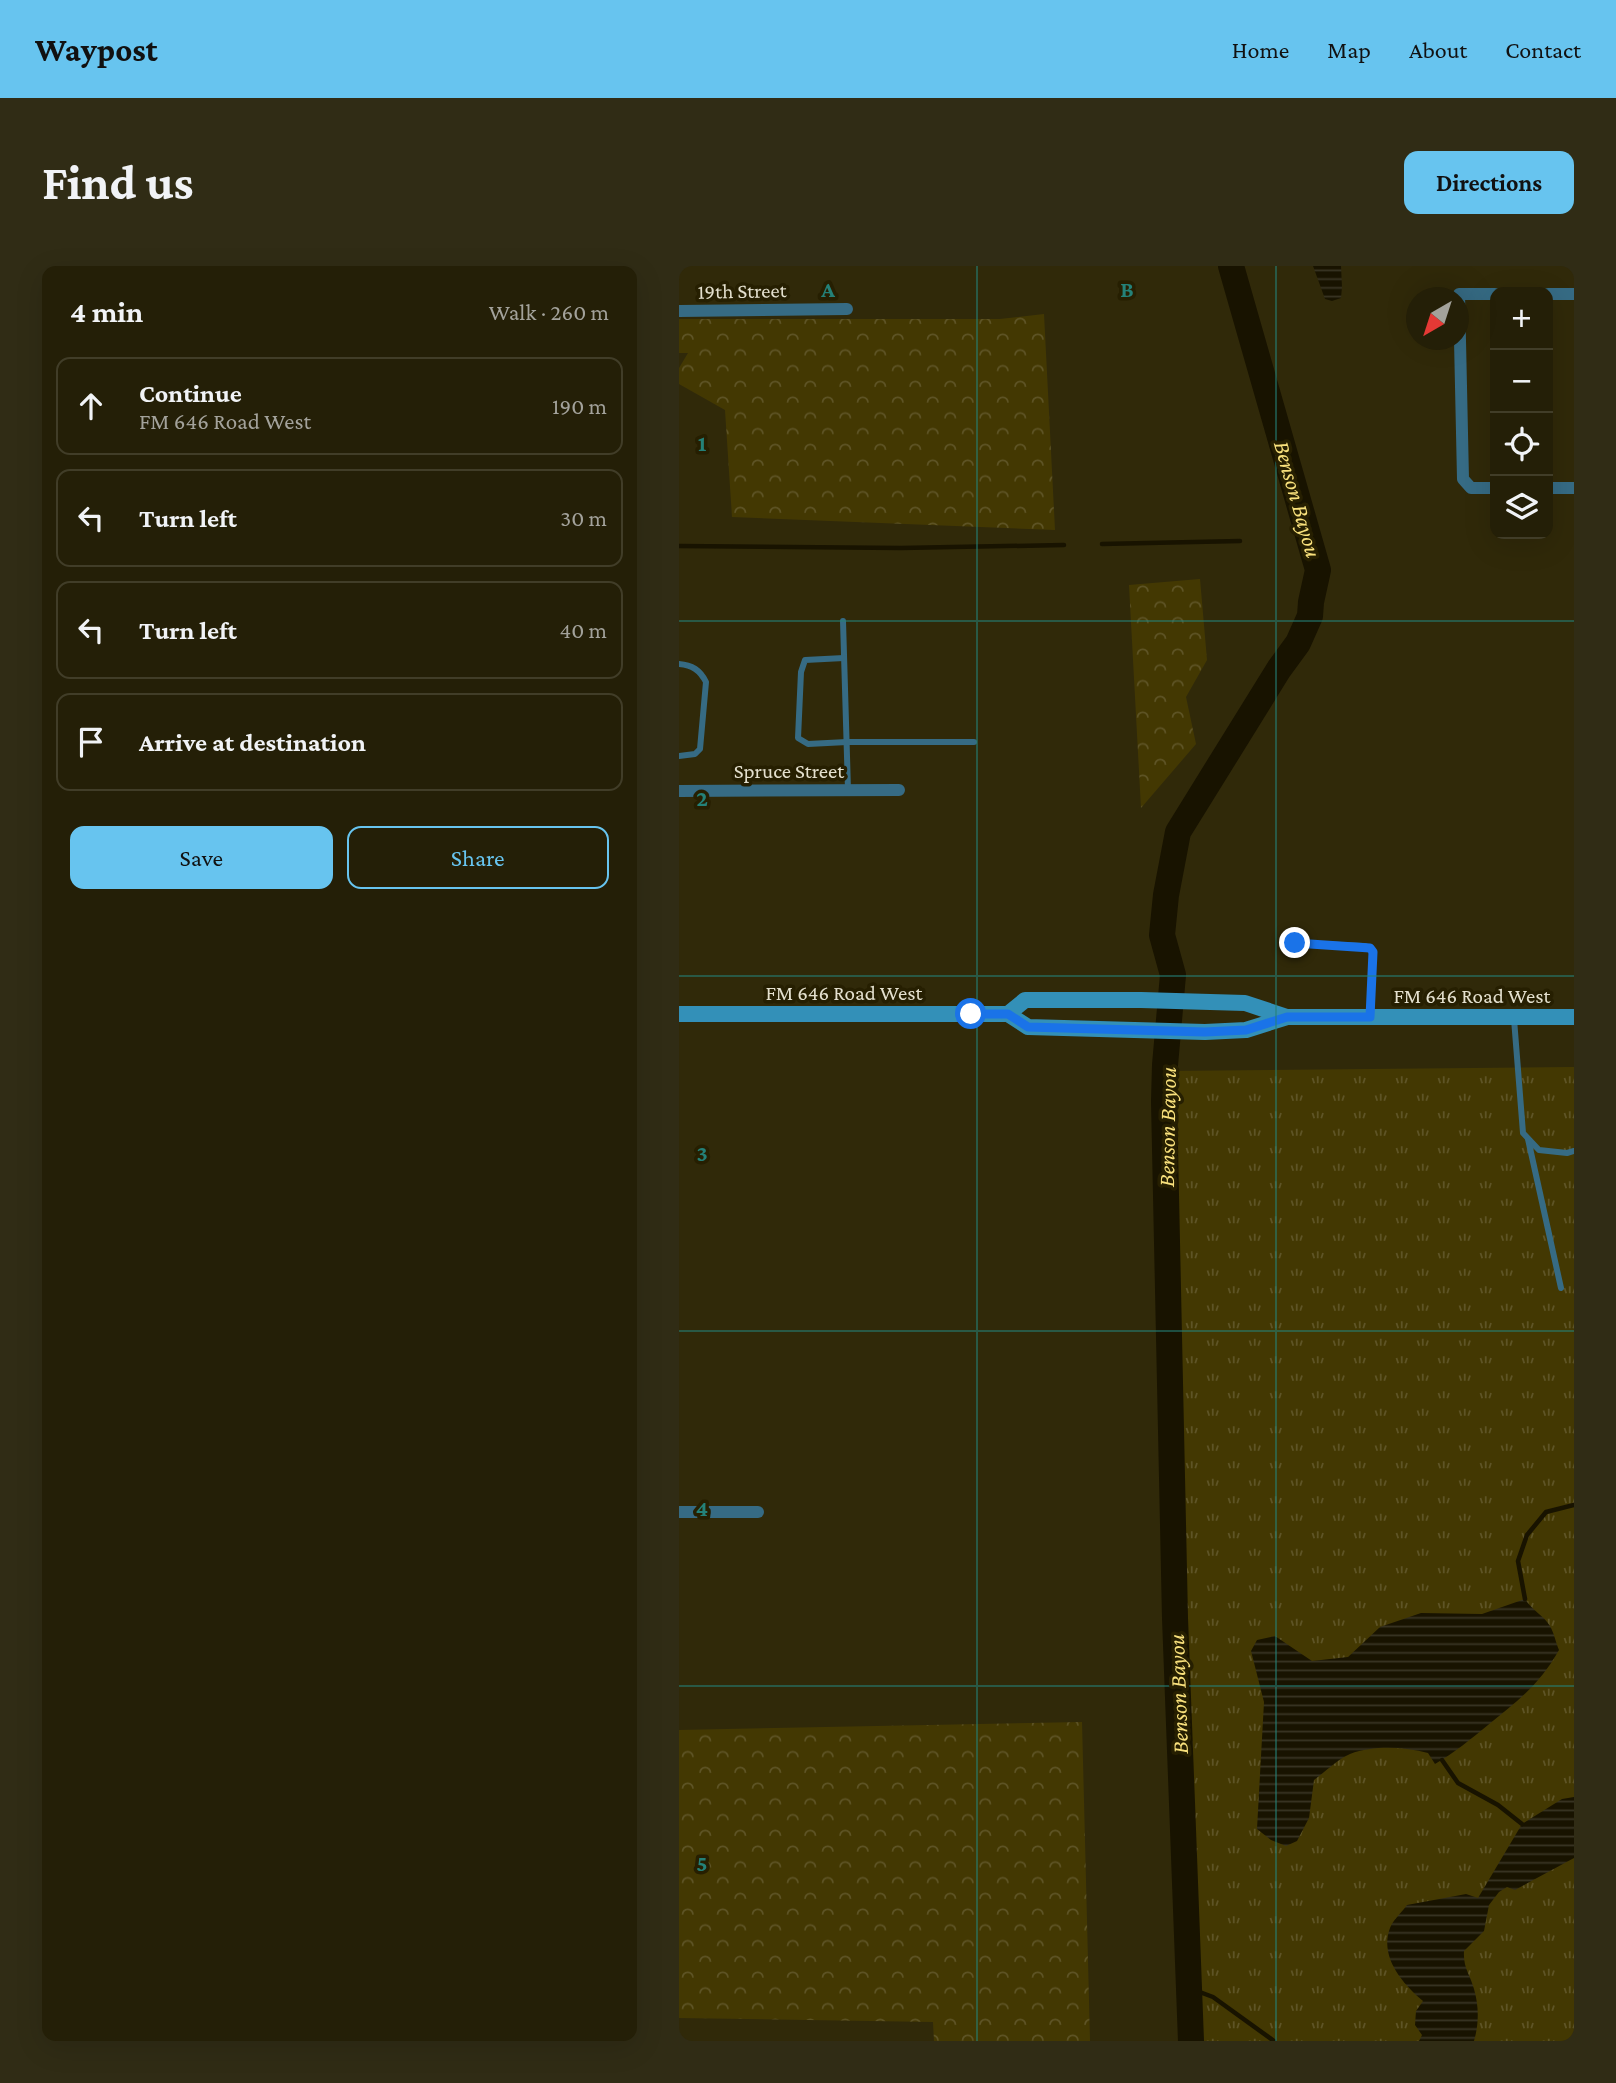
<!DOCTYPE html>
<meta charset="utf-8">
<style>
body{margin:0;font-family:"Crimson Pro",serif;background:#302c15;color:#f1f3f6}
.controls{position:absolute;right:21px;top:21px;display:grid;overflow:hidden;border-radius:14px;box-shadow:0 7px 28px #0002}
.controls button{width:63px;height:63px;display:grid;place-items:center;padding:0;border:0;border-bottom:2px solid #413d28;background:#241f07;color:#f1f3f6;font:35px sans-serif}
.compass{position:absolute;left:727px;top:21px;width:63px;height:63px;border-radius:50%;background:#241f07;box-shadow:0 7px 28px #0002;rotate:219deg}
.stop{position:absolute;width:21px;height:21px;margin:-16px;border:5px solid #1a73e8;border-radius:50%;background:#fff}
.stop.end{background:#1a73e8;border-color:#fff;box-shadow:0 2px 7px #0008}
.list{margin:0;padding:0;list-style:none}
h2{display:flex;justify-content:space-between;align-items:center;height:91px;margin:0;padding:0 28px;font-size:30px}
h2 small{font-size:23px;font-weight:400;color:#a3a29b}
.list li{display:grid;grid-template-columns:46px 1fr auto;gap:21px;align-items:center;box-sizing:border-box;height:98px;margin:0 14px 14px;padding:0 14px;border:2px solid #413d28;border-radius:14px}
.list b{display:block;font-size:26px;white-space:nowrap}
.list p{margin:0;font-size:23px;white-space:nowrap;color:#a3a29b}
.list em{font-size:23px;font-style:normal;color:#a3a29b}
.actions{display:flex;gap:14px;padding:21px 28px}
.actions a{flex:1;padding:16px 0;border:2px solid #67c4ef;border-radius:14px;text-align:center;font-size:24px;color:#67c4ef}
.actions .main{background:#67c4ef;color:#111}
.icon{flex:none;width:38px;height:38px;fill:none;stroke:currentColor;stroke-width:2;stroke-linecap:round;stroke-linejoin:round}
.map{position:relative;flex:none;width:895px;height:1775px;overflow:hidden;border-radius:14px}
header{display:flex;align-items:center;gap:42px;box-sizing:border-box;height:98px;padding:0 35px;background:#67c4ef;color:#111}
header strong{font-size:33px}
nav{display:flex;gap:38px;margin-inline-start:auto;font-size:24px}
.intro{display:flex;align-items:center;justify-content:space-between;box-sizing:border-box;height:168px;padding:0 42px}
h1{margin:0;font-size:49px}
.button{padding:18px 32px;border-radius:14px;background:#67c4ef;color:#111;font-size:24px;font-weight:700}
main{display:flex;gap:42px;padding:0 42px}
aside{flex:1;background:#241f07;border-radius:14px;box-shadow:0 7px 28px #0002}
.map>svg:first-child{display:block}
.grass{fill:url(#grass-tufts)}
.forest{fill:url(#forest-crowns)}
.water{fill:url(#water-rules)}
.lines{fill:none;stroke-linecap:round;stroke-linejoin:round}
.stream{stroke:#181300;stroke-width:4.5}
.river{stroke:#181300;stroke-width:26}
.lane{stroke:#366b84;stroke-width:6}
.street{stroke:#366b84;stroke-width:12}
.secondary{stroke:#3390b8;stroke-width:16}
.route{stroke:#1a73e8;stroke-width:9}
.grid{fill:none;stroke:#248178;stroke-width:2;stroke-opacity:0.55}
.labels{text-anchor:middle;stroke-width:7;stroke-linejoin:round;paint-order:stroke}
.street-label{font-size:21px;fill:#e4e0ce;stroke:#261f01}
.water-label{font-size:23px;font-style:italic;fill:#f9e17c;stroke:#261f01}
.grid-label{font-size:23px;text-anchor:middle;font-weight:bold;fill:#248178;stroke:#261f01;stroke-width:7;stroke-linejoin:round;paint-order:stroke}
</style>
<header>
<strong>Waypost</strong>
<nav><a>Home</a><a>Map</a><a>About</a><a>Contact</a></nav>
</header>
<div class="intro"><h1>Find us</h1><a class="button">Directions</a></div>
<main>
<aside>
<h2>4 min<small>Walk · 260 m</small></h2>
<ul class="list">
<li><svg class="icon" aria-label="ahead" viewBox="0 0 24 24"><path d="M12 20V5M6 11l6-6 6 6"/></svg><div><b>Continue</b><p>FM 646 Road West</p></div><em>190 m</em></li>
<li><svg class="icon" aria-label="left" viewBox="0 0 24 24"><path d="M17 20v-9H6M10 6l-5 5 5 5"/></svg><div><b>Turn left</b></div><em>30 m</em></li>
<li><svg class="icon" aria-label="left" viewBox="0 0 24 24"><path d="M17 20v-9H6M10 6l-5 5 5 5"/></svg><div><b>Turn left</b></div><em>40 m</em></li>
<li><svg class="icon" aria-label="arrive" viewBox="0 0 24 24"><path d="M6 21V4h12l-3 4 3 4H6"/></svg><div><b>Arrive at destination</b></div></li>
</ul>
<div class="actions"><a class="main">Save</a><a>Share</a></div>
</aside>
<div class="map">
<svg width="895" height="1775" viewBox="0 0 895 1775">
<defs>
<pattern id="grass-tufts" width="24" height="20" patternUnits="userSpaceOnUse" patternTransform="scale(1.75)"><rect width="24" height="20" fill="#433802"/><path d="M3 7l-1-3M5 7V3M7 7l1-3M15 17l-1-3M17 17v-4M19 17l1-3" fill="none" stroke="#5e5426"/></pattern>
<pattern id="forest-crowns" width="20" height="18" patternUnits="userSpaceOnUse" patternTransform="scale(1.75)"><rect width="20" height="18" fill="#433802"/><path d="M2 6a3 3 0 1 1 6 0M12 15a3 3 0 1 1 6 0" fill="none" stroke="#5e5426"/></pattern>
<pattern id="water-rules" width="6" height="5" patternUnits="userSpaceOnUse" patternTransform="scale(1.75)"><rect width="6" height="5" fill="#181300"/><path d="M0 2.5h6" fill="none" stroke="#393524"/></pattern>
</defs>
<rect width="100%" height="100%" fill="#302909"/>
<path class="grass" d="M 895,801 L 895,1775 L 509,1775 L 487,805 Z"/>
<g class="forest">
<path d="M 365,48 L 376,264 L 53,251 L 46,144 L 0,118 L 0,102 L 9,87 L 0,87 L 0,53 L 321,53 Z"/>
<path d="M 521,313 L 528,394 L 507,431 L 517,478 L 462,542 L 450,319 Z"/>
<path d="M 403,1456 L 411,1775 L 255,1775 L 254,1756 L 0,1752 L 0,1464 Z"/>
</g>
<g class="water">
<path d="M 634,0 L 662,0 L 663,21 L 662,32 L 653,35 L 646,33 Z"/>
<path d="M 846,1333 C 853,1344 865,1350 871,1360 C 875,1367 877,1377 880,1384 C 861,1418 839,1435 809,1459 C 792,1473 775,1487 756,1498 L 749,1487 C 725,1481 696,1479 671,1488 C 659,1493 646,1506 635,1514 L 630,1552 L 618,1575 L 607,1580 L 592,1574 L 578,1563 L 585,1436 L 572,1385 L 578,1374 L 596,1370 L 633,1395 L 669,1391 L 701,1361 L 742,1347 L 803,1348 Z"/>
<path d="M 895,1531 L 895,1592 L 836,1624 L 828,1621 L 820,1626 L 810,1639 L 805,1665 L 785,1685 C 784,1702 791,1708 795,1723 C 800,1740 800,1758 795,1775 L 740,1775 L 743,1769 L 736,1759 L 737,1745 L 744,1735 C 724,1718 700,1691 711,1662 C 714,1654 723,1646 728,1639 L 787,1628 L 799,1632 L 843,1558 L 883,1533 Z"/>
</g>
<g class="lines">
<g class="stream">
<path d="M 620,250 L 624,247"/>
<path d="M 423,278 L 561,275"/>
<path d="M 0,280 L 222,282 L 385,279"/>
<path d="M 846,1333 L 839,1295 L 848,1269 L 867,1246 L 895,1239"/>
<path d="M 763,1494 L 779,1517 L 819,1539 L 843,1558"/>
<path d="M 510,1722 L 534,1731 L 595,1775"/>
</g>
<path class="river" d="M 512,1775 L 496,1352 L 485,835 L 486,799 L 494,709 L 483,669 L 487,629 L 499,566 L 600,403 L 619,377 L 631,350 L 632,336 L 639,304 L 552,0"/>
<g class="lane">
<path d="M 164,355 L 169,524"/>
<path d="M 165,392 L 126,394 L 122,406 L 119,472 L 129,478 L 168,476 L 295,476"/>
<path d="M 0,398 C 13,399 21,404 27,416 L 21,483 L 16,488 L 0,490"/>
<path d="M 616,677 L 686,680 L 691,682 L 694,686 L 692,749"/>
<path d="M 835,753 L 844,867 L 860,884 L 888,887 L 895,885"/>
<path d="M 849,873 L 882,1022"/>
</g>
<g class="street">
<path d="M 816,28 L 780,28 L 784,213 L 792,222 L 816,222"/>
<path d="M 869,28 L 895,28"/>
<path d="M 0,45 L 168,43"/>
<path d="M 869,222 L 895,222"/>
<path d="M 0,525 L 220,524"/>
<path d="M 0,1246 L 79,1246"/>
</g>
<g class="secondary">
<path d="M 0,748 L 329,748 L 349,761 L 526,766 L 567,764 L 608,751"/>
<path d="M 329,748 L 346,734 L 462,734 L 566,737 L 608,751 L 895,751"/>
</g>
</g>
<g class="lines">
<path class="route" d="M 292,748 L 329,748 L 349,761 L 526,766 L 567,764 L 608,751 L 691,751 L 694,686 L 691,682 L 616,677"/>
</g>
<path class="grid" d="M 298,0 L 298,1775M 597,0 L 597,1775M 0,355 L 895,355M 0,710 L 895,710M 0,1065 L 895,1065M 0,1420 L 895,1420"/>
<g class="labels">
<g class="street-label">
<text transform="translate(63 25) rotate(-1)" y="7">19th Street</text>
<text x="110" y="512">Spruce Street</text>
<text x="165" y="734">FM 646 Road West</text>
<text x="793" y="737">FM 646 Road West</text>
</g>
<g class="water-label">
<text transform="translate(619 233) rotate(74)" y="8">Benson Bayou</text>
<text transform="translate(488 861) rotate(-89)" y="8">Benson Bayou</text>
<text transform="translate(499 1428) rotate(-92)" y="8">Benson Bayou</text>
</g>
</g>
<g class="grid-label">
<text x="149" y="31">A</text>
<text x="448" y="31">B</text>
<text x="23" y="185">1</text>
<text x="23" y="540">2</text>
<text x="23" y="895">3</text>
<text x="23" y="1250">4</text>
<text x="23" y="1605">5</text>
</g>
</svg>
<div class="controls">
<button>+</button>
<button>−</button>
<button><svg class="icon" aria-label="locate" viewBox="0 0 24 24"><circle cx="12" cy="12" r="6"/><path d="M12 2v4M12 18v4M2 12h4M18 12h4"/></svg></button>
<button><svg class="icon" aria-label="layers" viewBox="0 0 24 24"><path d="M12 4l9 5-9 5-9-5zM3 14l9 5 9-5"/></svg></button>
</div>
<svg class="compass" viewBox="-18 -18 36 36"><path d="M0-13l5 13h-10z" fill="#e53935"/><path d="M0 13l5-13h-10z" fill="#a3a29b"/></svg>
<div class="stop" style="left:292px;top:748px"></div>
<div class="stop end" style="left:616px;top:677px"></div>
</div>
</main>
